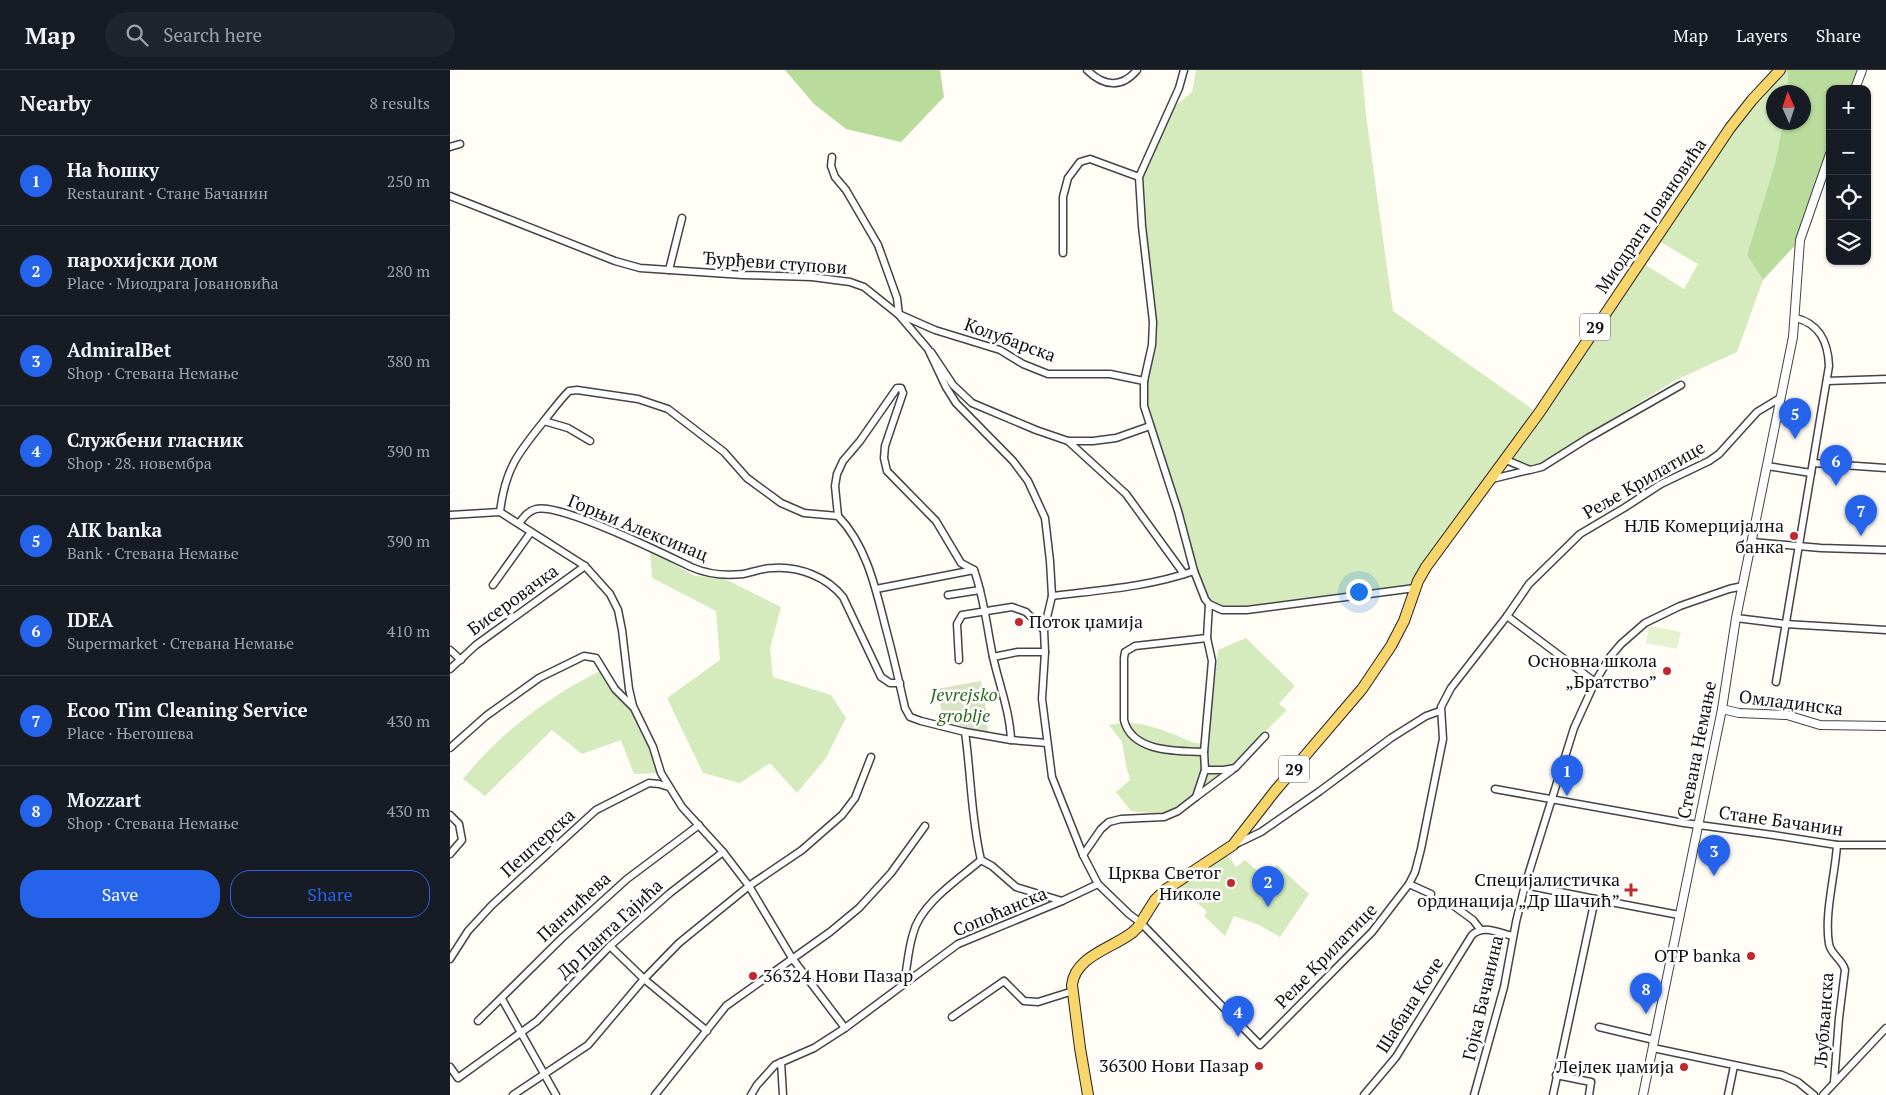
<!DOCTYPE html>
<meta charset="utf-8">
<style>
body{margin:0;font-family:"PT Serif",serif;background:#20242c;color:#f1f3f6}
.controls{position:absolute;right:15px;top:15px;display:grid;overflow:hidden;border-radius:10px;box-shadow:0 1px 4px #0004}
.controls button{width:45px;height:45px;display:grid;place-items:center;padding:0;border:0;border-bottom:1px solid #363941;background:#171b24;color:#f1f3f6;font:25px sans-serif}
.compass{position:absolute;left:1316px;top:15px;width:45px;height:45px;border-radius:50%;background:#171b24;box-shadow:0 1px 4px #0004;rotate:357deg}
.you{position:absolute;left:908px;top:521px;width:18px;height:18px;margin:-12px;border:4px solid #fff;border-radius:50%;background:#1a73e8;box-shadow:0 0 0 8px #1a73e833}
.badge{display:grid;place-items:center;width:32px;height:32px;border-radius:50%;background:#2563eb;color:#fff;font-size:16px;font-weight:700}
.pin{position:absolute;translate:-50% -41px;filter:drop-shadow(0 1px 2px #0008)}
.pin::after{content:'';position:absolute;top:26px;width:18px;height:15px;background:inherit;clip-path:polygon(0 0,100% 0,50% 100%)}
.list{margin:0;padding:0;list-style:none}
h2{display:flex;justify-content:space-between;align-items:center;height:65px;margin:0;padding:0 20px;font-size:21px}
h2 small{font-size:16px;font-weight:400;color:#9ea1a6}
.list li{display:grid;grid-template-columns:32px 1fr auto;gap:15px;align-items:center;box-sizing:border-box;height:90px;padding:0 20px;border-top:1px solid #363941}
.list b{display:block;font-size:19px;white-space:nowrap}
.list p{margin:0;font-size:16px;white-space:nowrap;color:#9ea1a6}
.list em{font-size:16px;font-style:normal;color:#9ea1a6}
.actions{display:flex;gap:10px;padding:15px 20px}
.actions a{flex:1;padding:11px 0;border:1px solid #2563eb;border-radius:20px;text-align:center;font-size:18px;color:#2563eb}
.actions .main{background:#2563eb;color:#fff}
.icon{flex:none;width:28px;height:28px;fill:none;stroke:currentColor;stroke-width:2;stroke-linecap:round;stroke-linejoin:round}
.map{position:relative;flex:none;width:1436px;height:1025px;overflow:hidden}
header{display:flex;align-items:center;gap:30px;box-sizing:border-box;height:70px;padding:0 25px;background:#171b24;border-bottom:1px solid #363941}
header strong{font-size:24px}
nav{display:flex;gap:28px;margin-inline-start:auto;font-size:18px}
.search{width:350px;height:45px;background:#20242c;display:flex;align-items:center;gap:12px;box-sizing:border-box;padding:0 18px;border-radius:28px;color:#9ea1a6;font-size:19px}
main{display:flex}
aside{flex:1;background:#171b24}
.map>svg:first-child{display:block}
.green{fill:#d5ebbd}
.forest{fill:#b9dc9c}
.cemetery{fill:#d9e3c4}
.pitch{fill:#e6f2cf}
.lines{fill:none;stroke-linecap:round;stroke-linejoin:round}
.minor-casing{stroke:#444;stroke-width:9}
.tertiary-casing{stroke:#444;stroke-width:10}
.primary-casing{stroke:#222;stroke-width:12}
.minor{stroke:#fff;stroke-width:6}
.tertiary{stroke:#fff;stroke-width:8}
.primary{stroke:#f9d66b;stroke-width:10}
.poi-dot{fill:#c4262e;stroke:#fff;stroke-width:2}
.labels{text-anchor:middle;stroke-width:5;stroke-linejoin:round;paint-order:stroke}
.shield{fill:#fff;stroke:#585858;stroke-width:1}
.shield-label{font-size:16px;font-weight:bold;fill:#111}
.street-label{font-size:18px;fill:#111;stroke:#fff}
.poi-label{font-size:18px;fill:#111;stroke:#fff;text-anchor:end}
.park-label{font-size:18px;font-style:italic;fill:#2f6b1f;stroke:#fff}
</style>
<header>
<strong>Map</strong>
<div class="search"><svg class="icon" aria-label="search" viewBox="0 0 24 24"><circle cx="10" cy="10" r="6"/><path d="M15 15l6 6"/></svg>Search here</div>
<nav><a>Map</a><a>Layers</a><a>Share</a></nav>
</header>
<main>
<aside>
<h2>Nearby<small>8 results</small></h2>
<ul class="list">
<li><span class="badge">1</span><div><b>На ћошку</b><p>Restaurant · Стане Бачанин</p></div><em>250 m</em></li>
<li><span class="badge">2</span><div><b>парохијски дом</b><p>Place · Миодрага Јовановића</p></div><em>280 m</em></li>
<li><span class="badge">3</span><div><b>AdmiralBet</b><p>Shop · Стевана Немање</p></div><em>380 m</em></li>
<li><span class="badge">4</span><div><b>Службени гласник</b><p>Shop · 28. новембра</p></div><em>390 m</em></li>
<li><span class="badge">5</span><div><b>AIK banka</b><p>Bank · Стевана Немање</p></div><em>390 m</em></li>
<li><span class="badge">6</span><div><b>IDEA</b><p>Supermarket · Стевана Немање</p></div><em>410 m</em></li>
<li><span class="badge">7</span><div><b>Ecoo Tim Cleaning Service</b><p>Place · Његошева</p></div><em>430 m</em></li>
<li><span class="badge">8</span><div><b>Mozzart</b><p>Shop · Стевана Немање</p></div><em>430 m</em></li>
</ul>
<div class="actions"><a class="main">Save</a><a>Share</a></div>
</aside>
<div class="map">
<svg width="1436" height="1025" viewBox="0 0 1436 1025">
<rect width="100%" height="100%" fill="#fffdf5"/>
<g class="green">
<path d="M 746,0 L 912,0 L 916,45 L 943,241 L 1088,343 L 1191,192 L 1234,219 L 1248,194 L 1205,169 L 1255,94 L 1330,0 L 1337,0 L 1339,22 L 1324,22 L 1324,52 L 1333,53 L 1325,93 L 1297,185 L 1313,210 L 1287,282 L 1224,311 L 1091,393 L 1080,395 L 1056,390 L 965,518 L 797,540 L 772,540 L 755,529 L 694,336 L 702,275 L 689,107 L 719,41 L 742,22 Z"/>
<path d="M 200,481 L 245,506 L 273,508 L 331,537 L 320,579 L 323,607 L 381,625 L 396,648 L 376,688 L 347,723 L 320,693 L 290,713 L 253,703 L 217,628 L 270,590 L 266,541 L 202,508 Z"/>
<path d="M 796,568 L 845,616 L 829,634 L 837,640 L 785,692 L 723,740 L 709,744 L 681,741 L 666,722 L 680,710 L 676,695 L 672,672 L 659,655 C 683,649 706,657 728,666 C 741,671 744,676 758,672 L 768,580 Z"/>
<path d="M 152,600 L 183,636 L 211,703 L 184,704 L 171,670 L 132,684 L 102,660 L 35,726 L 13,709 C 49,664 100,625 152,600 Z"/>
<path d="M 776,783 L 786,797 L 795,790 L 814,807 L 827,795 L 859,824 L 830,867 L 809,855 L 784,846 L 775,866 L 754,846 L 757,842 L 726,813 Z"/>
</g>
<g class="forest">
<path d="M 335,0 L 490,0 L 494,27 L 451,72 L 396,59 L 364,34 Z"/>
<path d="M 1337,0 L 1412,0 L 1405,19 L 1380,19 L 1380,84 L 1350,170 L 1313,210 L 1297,185 L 1325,93 L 1333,53 L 1354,52 L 1354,22 L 1339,22 Z"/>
</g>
<path class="cemetery" d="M 531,611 L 536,639 L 538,663 L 495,652 L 486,619 Z"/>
<path class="pitch" d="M 1199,556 L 1231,562 L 1227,579 L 1196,573 Z"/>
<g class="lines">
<defs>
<g id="minor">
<path d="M 637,0 C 654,17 672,18 687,0"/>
<path d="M 734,0 L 729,18 L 689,107 L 692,156 L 703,252 L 702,275 L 694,311 L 694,336 L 728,441 L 744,501 L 755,529 L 759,534 L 772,540 L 797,540 L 965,518"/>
<path d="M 0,77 L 10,74"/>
<path d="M 382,87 L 381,96 L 385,107 L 396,120 L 428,175 L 447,228 L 449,245"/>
<path d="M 0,126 L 165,191 L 190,198 L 293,205 L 362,207 L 400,212 L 414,217 L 449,245 L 478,279 L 496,317 L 506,333 L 563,391 L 578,411 L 595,448 L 600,491 L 602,526 L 594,560 L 595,582 L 592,629 L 602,707 L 633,785 L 648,814 L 679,844 L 691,853 L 810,975 L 922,862 L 959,814 L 965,802 L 971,779 L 993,669 L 991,637 L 1001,618 L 1057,546 L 1079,514 L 1130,464 L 1174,438 L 1211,414 L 1259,391 L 1269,384 L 1307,342 L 1330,328"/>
<path d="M 613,183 L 613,127 L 618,108 L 630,92 L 640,89 L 689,107"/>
<path d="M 219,200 L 232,148"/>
<path d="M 451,245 L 485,260 L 550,280 L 573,294 L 598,304 L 660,304 L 694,311"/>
<path d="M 481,282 L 503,315 L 522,333 L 586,360 L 618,371 L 643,371 L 666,368 L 700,356"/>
<path d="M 1377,311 L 1436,309"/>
<path d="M 94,351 L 118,358 L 140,371"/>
<path d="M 618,371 L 676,424 L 734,504"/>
<path d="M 1056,390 L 1080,400 L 1092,397 L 1138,368 L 1231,315"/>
<path d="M 1363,393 L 1436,398"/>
<path d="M 1317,396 L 1361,403"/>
<path d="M 1042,409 L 1079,400"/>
<path d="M 50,442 C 55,399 68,383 94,351 C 102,341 110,330 119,321 L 127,320 L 188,329 L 218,339 L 274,382 L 297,408 L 331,433 L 354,443 L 388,446 C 417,476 426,520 436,559 C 443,585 449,611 455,638 L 460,647 L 471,651 L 515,662 L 561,670 L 597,673"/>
<path d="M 0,445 L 50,442 L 135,496 L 160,524 L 168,540 L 172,560 L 179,619 L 183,636 L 203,677 L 211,703 L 232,737 L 273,782 L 299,816 L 342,888 L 395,958"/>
<path d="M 388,446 L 385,416 L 387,404 L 393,391 L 410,371 L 447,318 L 451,318 L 453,323 L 435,376 L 434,388 L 437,401 L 486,451 L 511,493 L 524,500 C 534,527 537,558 543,587 C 549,614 560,642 561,670"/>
<path d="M 69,453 C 74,447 78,441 86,439 C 111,433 214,484 241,497 C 257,504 275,506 293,504 C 303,502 313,498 323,498 C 349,496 377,507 393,527 L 431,607 L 440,613 L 450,613"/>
<path d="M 1302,472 L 1371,478 L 1436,480"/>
<path d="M 43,515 L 81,462"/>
<path d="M 426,519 L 524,500"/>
<path d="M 498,525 L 530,520"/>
<path d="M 602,526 C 650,520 698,517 744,501"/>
<path d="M 1057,546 L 1145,612"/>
<path d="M 1286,548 L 1335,554 L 1436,560"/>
<path d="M 0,580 L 11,590"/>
<path d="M 543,587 L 568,582 L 595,582"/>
<path d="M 509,590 L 507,554 L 512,545 L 562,537 L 576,542 L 594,560"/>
<path d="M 0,599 L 26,575 L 135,496"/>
<path d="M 1326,612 L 1379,296 C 1378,272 1370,254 1346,248"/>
<path d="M 515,662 C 521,704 521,748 531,790 L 542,796 L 566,817 L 612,831"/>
<path d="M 0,678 L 36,646 L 89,608 L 134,586 L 146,588 L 165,619 L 182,636"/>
<path d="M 754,682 C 728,681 682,683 674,650 L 674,588 L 675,582 L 685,576 L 757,568"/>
<path d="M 755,700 L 774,700 L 785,698 L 815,666"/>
<path d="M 1045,719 L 1234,753 L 1323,765 L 1387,775 L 1436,775"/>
<path d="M 746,727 L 782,700"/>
<path d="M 0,745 L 9,754 L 12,770 L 0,784"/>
<path d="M 784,775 L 811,762 L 870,721 L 941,668 L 976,646 L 990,641"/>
<path d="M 633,785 L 651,759 L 659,752 L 671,749 L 714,747 L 728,741 L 746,727 L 755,700 L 754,682 L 762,591 L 757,568 L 759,534"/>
<path d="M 959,814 L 981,824"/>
<path d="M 1075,815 L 1145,829"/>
<path d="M 1004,836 L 1023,850 L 1030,859"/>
<path d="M 160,876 L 194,909 L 257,961"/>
<path d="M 0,889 L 18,861 L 42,835 L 146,740 L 199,713 L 209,714 L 219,717"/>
<path d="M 454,914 C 457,898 458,880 463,864 C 470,834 509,809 531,790"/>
<path d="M 52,929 L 106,1025"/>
<path d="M 502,947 L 554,911 L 574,931 L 588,932 L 623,921"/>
<path d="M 28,951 L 113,867 L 177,809 L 249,755"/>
<path d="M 1149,957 L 1204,970"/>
<path d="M 1203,978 L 1332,1005 L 1348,1012 L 1364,1025"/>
<path d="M 331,992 L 333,1025"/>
<path d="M 0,997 L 8,1008 L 87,951 L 160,876 L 220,823 L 273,782"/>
<path d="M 1106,1005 L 1141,1012 L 1139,1025"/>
<path d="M 1384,1012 L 1389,948 L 1395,900 C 1393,890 1381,885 1379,874 C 1374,844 1385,806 1387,775"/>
<path d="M 63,1025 L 138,975 L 194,909 L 229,873 L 299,816 L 352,780 L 392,745 L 405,728 L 421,687"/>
<path d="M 205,1025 L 276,936 L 380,862 L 409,838 L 441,803 L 475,756"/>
<path d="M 301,1025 L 307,1015 L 325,995 L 364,978 L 395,958 L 508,874 L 612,831 L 648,814"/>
<path d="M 914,1025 L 946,987 L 1022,865 C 1034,854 1048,863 1063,866"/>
<path d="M 1024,1025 L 1054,917 L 1066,852 L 1075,815 L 1124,658 L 1145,612 L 1160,587 L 1171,574 L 1195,553 L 1230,536 L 1279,519 L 1293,516"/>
<path d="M 1103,1025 L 1145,829 L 1229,845"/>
<path d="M 1278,1025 L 1284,996"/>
<path d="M 1373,1025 L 1436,958"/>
</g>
<g id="tertiary">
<path d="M 1405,19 L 1412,0"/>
<path d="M 1272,639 L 1289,643 L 1337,645 L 1370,655 L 1436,656"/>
<path d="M 1193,1025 L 1272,639 L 1286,548 L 1343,267 L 1350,170 L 1380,84"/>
</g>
<path id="primary" d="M 638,1025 L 630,978 L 622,915 C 625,886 663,878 683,862 L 688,857 L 705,830 L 715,820 L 783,775 L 825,721 L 912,619 L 941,576 L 954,551 L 968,511 L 976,497 L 1089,343 L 1280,58 L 1302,30 L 1330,0"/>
</defs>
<use href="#minor" class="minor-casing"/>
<use href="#tertiary" class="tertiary-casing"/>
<use href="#primary" class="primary-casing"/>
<use href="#minor" class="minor"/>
<use href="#tertiary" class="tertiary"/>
<use href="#primary" class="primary"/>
</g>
<g class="poi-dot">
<circle cx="1344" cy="466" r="5"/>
<circle cx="569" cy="552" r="5"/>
<circle cx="1217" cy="601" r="5"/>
<circle cx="781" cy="813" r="5"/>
<path d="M1178.5 812.5h5v5h5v5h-5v5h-5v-5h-5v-5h5z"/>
<circle cx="1301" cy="886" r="5"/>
<circle cx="303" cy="906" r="5"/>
<circle cx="809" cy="996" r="5"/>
<circle cx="1234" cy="997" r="5"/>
</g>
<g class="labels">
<g class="shield">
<rect x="1130" y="243.5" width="30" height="27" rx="4"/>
<rect x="829" y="685.5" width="30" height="27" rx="4"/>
</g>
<g class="shield-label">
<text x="1145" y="263">29</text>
<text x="844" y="705">29</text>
</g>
<g class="street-label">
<text transform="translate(1201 146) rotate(-56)" y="6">Миодрага Јовановића</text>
<text transform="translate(325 193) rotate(4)" y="6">Ђурђеви ступови</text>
<text transform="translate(560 270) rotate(20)" y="6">Колубарска</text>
<text transform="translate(1194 410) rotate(-30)" y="6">Реље Крилатице</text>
<text transform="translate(188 458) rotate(22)" y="6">Горњи Алексинац</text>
<text transform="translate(63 530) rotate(-36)" y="6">Бисеровачка</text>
<text transform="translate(1341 633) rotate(7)" y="6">Омладинска</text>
<text transform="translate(1247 680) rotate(-79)" y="6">Стевана Немање</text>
<text transform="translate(1331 751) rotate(8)" y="6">Стане Бачанин</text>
<text transform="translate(88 773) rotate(-42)" y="6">Пештерска</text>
<text transform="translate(124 837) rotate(-43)" y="6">Панчићева</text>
<text transform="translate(550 842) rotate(-23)" y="6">Сопоћанска</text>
<text transform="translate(160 859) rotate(-43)" y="6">Др Панта Гајића</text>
<text transform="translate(876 886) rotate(-46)" y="6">Реље Крилатице</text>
<text transform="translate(1033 928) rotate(-77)" y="6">Гојка Бачанина</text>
<text transform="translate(960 935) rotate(-58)" y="6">Шабана Коче</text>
<text transform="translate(1374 950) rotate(-86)" y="6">Љубљанска</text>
</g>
<g class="poi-label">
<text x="1334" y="462">НЛБ Комерцијална<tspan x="1334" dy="21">банка</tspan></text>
<text x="579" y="558" text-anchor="start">Поток џамија</text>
<text x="1207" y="597">Основна школа<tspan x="1207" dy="21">„Братство”</tspan></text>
<text x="771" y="809">Црква Светог<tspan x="771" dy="21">Николе</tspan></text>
<text x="1170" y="816">Специјалистичка<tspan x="1170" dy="21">ординација „Др Шачић”</tspan></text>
<text x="1291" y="892">OTP banka</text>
<text x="313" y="912" text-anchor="start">36324 Нови Пазар</text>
<text x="799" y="1002">36300 Нови Пазар</text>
<text x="1224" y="1003">Лејлек џамија</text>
</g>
<g class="park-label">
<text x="514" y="631">Jevrejsko<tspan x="514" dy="21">groblje</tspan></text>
</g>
</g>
</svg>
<div class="controls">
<button>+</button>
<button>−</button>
<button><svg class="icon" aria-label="locate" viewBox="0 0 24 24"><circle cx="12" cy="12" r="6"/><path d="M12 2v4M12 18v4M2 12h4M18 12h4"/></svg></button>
<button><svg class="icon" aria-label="layers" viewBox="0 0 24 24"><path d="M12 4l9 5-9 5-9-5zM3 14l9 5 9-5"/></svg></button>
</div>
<svg class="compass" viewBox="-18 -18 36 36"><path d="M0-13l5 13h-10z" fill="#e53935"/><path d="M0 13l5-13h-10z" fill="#9ea1a6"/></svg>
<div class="you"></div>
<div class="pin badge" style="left:1117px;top:726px">1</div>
<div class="pin badge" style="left:818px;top:837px">2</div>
<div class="pin badge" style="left:1264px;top:806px">3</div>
<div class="pin badge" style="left:788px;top:967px">4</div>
<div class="pin badge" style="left:1345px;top:369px">5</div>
<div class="pin badge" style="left:1386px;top:416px">6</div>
<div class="pin badge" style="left:1411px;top:466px">7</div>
<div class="pin badge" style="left:1196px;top:944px">8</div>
</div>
</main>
